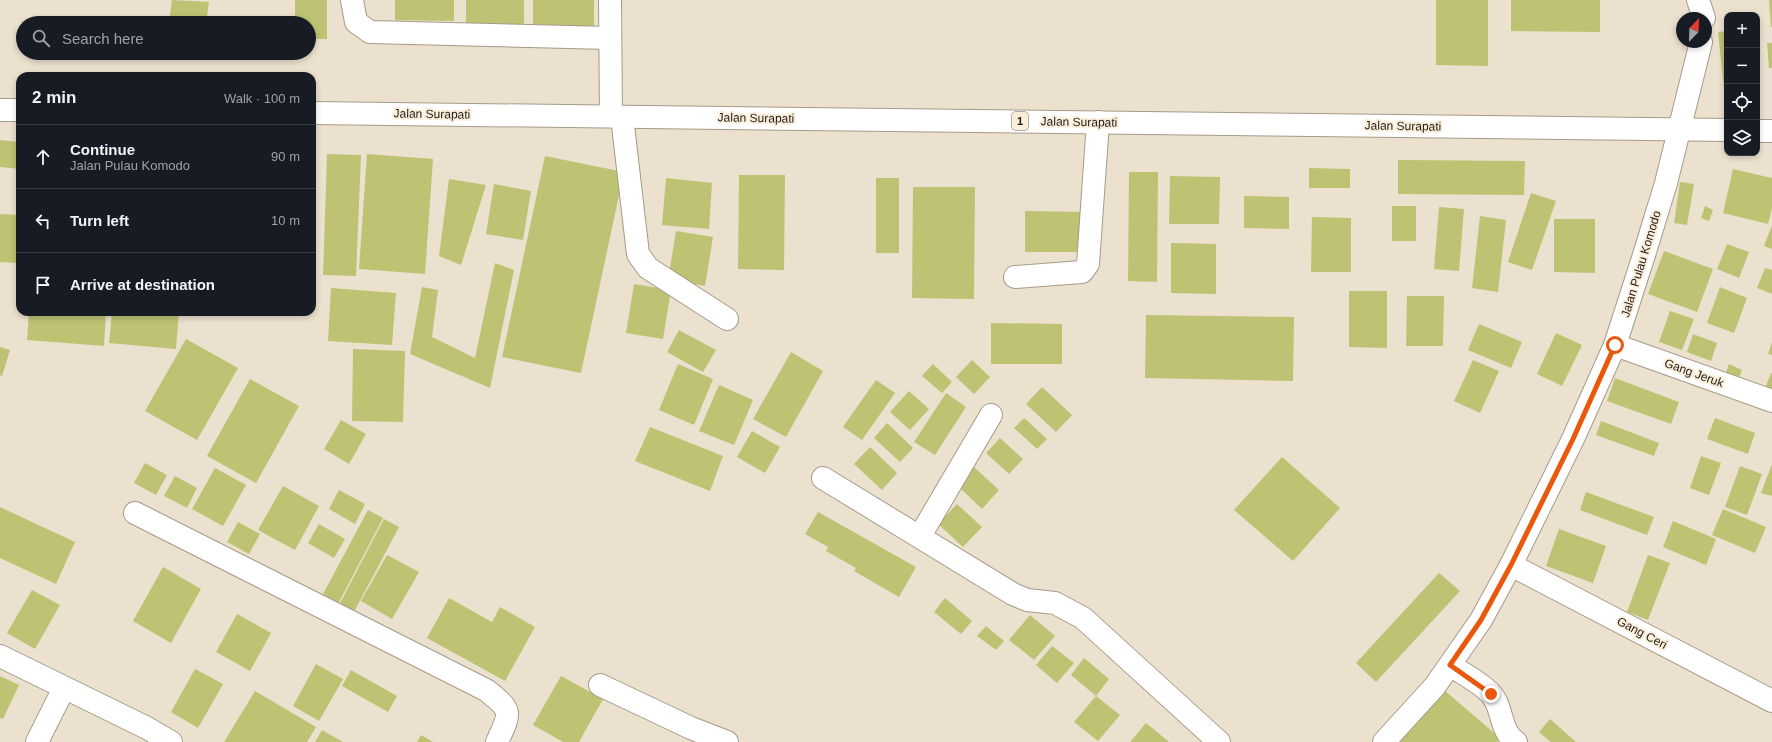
<!DOCTYPE html>
<meta charset="utf-8">
<style>
body{margin:0;font-family:Arial,sans-serif;background:#242831;color:#f1f3f6}
.controls{position:absolute;right:12px;top:12px;display:grid;overflow:hidden;border-radius:8px;box-shadow:0 2px 6px #0003}
.controls button{width:36px;height:36px;display:grid;place-items:center;padding:0;border:0;border-bottom:1px solid #363941;background:#171b24;color:#f1f3f6;font:20px sans-serif}
.compass{position:absolute;left:1676px;top:12px;width:36px;height:36px;border-radius:50%;background:#171b24;box-shadow:0 2px 6px #0003;rotate:23deg}
.stop{position:absolute;width:12px;height:12px;margin:-9px;border:3px solid #ea580c;border-radius:50%;background:#fff}
.stop.end{background:#ea580c;border-color:#fff;box-shadow:0 1px 4px #0008}
.list{margin:0;padding:0;list-style:none}
h2{display:flex;justify-content:space-between;align-items:center;height:52px;margin:0;padding:0 16px;font-size:17px}
h2 small{font-size:13px;font-weight:400;color:#9ea1a6}
.list li{display:grid;grid-template-columns:26px 1fr auto;gap:12px;align-items:center;box-sizing:border-box;height:64px;padding:0 16px;border-top:1px solid #363941}
.list b{display:block;font-size:15px;white-space:nowrap}
.list p{margin:0;font-size:13px;white-space:nowrap;color:#9ea1a6}
.list em{font-size:13px;font-style:normal;color:#9ea1a6}
.icon{flex:none;width:22px;height:22px;fill:none;stroke:currentColor;stroke-width:2;stroke-linecap:round;stroke-linejoin:round}
.map{position:relative;flex:none;width:1772px;height:742px;overflow:hidden}
.search{position:absolute;background:#171b24;box-shadow:0 2px 6px #0003;left:16px;top:16px;width:300px;height:44px;display:flex;align-items:center;gap:10px;box-sizing:border-box;padding:0 14px;border-radius:22px;color:#9ea1a6;font-size:15px}
.panel{position:absolute;background:#171b24;box-shadow:0 2px 6px #0003;left:16px;top:72px;width:300px;height:244px;border-radius:12px}
.map>svg:first-child{display:block}
.building{fill:#bec373}
.lines{fill:none;stroke-linecap:round;stroke-linejoin:round}
.minor-casing{stroke:#a69b8a;stroke-width:24}
.highway-casing{stroke:#a69b8a;stroke-width:24}
.minor{stroke:#fff;stroke-width:22}
.highway{stroke:#fff;stroke-width:22}
.route{stroke:#ea580c;stroke-width:5}
.labels{text-anchor:middle;stroke-width:4;stroke-linejoin:round;paint-order:stroke}
.shield{fill:#faeedb;stroke:#635c52;stroke-width:1}
.shield-label{font-size:11px;font-weight:bold;fill:#221d17}
.street-label{font-size:12px;fill:#221d17;stroke:#faeedb}
</style>
<div class="map">
<svg width="1772" height="742" viewBox="0 0 1772 742">
<rect width="100%" height="100%" fill="#ece0ce"/>
<g class="building">
<path d="M 172,0 L 209,2 L 206,23 L 169,23 Z"/>
<path d="M 295,0 L 327,0 L 327,39 L 309,39 L 309,23 L 295,23 Z"/>
<path d="M 395,0 L 454,0 L 454,21 L 395,20 Z"/>
<path d="M 466,0 L 524,0 L 524,28 L 466,27 Z"/>
<path d="M 533,0 L 594,0 L 594,27 L 533,26 Z"/>
<path d="M 1436,0 L 1488,0 L 1488,66 L 1436,65 Z"/>
<path d="M 1511,0 L 1600,0 L 1600,32 L 1511,31 Z"/>
<path d="M 1769,0 L 1772,0 L 1772,27 L 1771,27 Z"/>
<path d="M 1727,31 L 1727,98 L 1725,98 L 1718,32 Z"/>
<path d="M 1767,43 L 1772,43 L 1772,68 L 1769,68 Z"/>
<path d="M 0,140 L 20,142 L 20,169 L 0,167 Z"/>
<path d="M 327,154 L 361,155 L 356,276 L 323,275 Z"/>
<path d="M 367,154 L 433,159 L 425,274 L 359,269 Z"/>
<path d="M 545,156 L 624,172 L 581,373 L 502,357 Z"/>
<path d="M 1398,160 L 1525,161 L 1524,195 L 1398,194 Z"/>
<path d="M 1309,168 L 1350,169 L 1350,188 L 1309,188 Z"/>
<path d="M 1733,169 L 1772,178 L 1772,208 L 1768,224 L 1723,213 Z"/>
<path d="M 1129,172 L 1158,172 L 1157,282 L 1128,281 Z"/>
<path d="M 739,175 L 785,175 L 784,270 L 738,269 Z"/>
<path d="M 1170,176 L 1220,177 L 1219,224 L 1169,224 Z"/>
<path d="M 666,178 L 712,183 L 709,229 L 662,225 Z"/>
<rect x="876" y="178" width="23" height="75"/>
<path d="M 449,179 L 486,185 L 461,265 L 439,256 Z"/>
<path d="M 1680,182 L 1694,184 L 1687,225 L 1674,223 Z"/>
<path d="M 494,184 L 531,191 L 523,240 L 486,234 Z"/>
<path d="M 913,187 L 975,187 L 974,299 L 912,298 Z"/>
<path d="M 1531,193 L 1556,201 L 1532,270 L 1508,262 Z"/>
<path d="M 1244,196 L 1289,197 L 1289,229 L 1244,228 Z"/>
<rect x="1392" y="206" width="24" height="35"/>
<path d="M 1705,206 L 1713,210 L 1709,221 L 1701,218 Z"/>
<path d="M 1439,207 L 1464,209 L 1459,271 L 1434,269 Z"/>
<path d="M 1025,211 L 1086,212 L 1086,252 L 1025,252 Z"/>
<path d="M 0,214 L 20,215 L 19,263 L 0,262 Z"/>
<path d="M 1480,216 L 1506,220 L 1498,292 L 1472,288 Z"/>
<path d="M 1312,217 L 1351,218 L 1351,272 L 1311,272 Z"/>
<path d="M 1554,219 L 1595,219 L 1595,273 L 1554,272 Z"/>
<path d="M 1772,225 L 1772,249 L 1764,246 Z"/>
<path d="M 676,231 L 713,237 L 705,286 L 668,280 Z"/>
<path d="M 1171,243 L 1216,244 L 1216,294 L 1171,293 Z"/>
<path d="M 1727,244 L 1749,252 L 1739,278 L 1717,269 Z"/>
<path d="M 1664,251 L 1713,269 L 1697,312 L 1648,294 Z"/>
<path d="M 495,263 L 514,270 L 490,388 L 410,354 L 422,287 L 438,290 L 432,337 L 475,358 Z"/>
<path d="M 1765,268 L 1772,270 L 1772,294 L 1757,288 Z"/>
<path d="M 634,284 L 671,290 L 663,339 L 626,333 Z"/>
<path d="M 1720,287 L 1747,298 L 1734,333 L 1707,323 Z"/>
<path d="M 331,288 L 396,293 L 392,345 L 328,341 Z"/>
<path d="M 1349,291 L 1387,291 L 1387,348 L 1349,347 Z"/>
<path d="M 1407,296 L 1444,296 L 1443,346 L 1406,346 Z"/>
<path d="M 1670,311 L 1694,319 L 1682,350 L 1659,342 Z"/>
<path d="M 29,312 L 106,312 L 104,346 L 27,340 Z"/>
<path d="M 112,312 L 179,312 L 176,349 L 109,343 Z"/>
<path d="M 1146,315 L 1294,317 L 1293,381 L 1145,378 Z"/>
<path d="M 991,323 L 1062,324 L 1062,364 L 991,364 Z"/>
<path d="M 1479,324 L 1522,342 L 1511,368 L 1468,350 Z"/>
<path d="M 679,330 L 716,350 L 703,372 L 667,352 Z"/>
<path d="M 1556,333 L 1582,345 L 1562,386 L 1537,374 Z"/>
<path d="M 1693,334 L 1717,343 L 1711,361 L 1687,352 Z"/>
<path d="M 186,339 L 238,368 L 197,440 L 145,411 Z"/>
<path d="M 1772,342 L 1772,355 L 1768,354 Z"/>
<path d="M 0,347 L 10,350 L 2,376 L 0,375 Z"/>
<path d="M 353,349 L 405,351 L 403,422 L 352,421 Z"/>
<path d="M 791,352 L 823,371 L 786,437 L 753,419 Z"/>
<path d="M 972,360 L 990,377 L 974,394 L 956,377 Z"/>
<path d="M 1473,360 L 1499,371 L 1480,413 L 1454,401 Z"/>
<path d="M 678,364 L 713,379 L 694,425 L 659,410 Z"/>
<path d="M 933,364 L 952,382 L 942,393 L 922,376 Z"/>
<path d="M 1729,364 L 1742,370 L 1739,378 L 1726,373 Z"/>
<path d="M 1771,373 L 1772,373 L 1772,393 L 1764,391 Z"/>
<path d="M 1615,378 L 1679,402 L 1671,424 L 1607,401 Z"/>
<path d="M 250,379 L 299,406 L 256,483 L 207,456 Z"/>
<path d="M 876,380 L 895,393 L 862,440 L 843,427 Z"/>
<path d="M 719,385 L 753,400 L 734,445 L 699,431 Z"/>
<path d="M 1042,387 L 1072,415 L 1056,432 L 1026,404 Z"/>
<path d="M 909,391 L 929,409 L 910,430 L 890,412 Z"/>
<path d="M 946,393 L 966,407 L 935,455 L 914,442 Z"/>
<path d="M 1024,418 L 1047,439 L 1037,449 L 1014,428 Z"/>
<path d="M 1715,418 L 1755,433 L 1748,454 L 1707,439 Z"/>
<path d="M 341,420 L 366,434 L 349,464 L 324,449 Z"/>
<path d="M 1601,421 L 1659,443 L 1654,456 L 1596,435 Z"/>
<path d="M 887,423 L 913,448 L 900,462 L 874,438 Z"/>
<path d="M 650,427 L 723,456 L 710,491 L 635,461 Z"/>
<path d="M 752,431 L 780,447 L 765,473 L 737,457 Z"/>
<path d="M 1000,438 L 1023,459 L 1009,474 L 986,453 Z"/>
<path d="M 870,447 L 897,473 L 882,490 L 854,464 Z"/>
<path d="M 1701,456 L 1721,463 L 1709,495 L 1690,488 Z"/>
<path d="M 1282,457 L 1340,508 L 1293,561 L 1234,510 Z"/>
<path d="M 145,463 L 167,475 L 156,495 L 134,483 Z"/>
<path d="M 1772,464 L 1772,496 L 1761,493 Z"/>
<path d="M 1740,466 L 1762,474 L 1747,515 L 1725,507 Z"/>
<path d="M 974,467 L 999,490 L 982,509 L 957,485 Z"/>
<path d="M 215,468 L 246,485 L 223,526 L 192,509 Z"/>
<path d="M 175,476 L 197,488 L 187,508 L 164,496 Z"/>
<path d="M 283,486 L 319,506 L 295,550 L 258,530 Z"/>
<path d="M 339,490 L 365,504 L 355,524 L 329,509 Z"/>
<path d="M 1586,492 L 1654,517 L 1647,535 L 1580,510 Z"/>
<path d="M 957,504 L 982,527 L 963,547 L 938,524 Z"/>
<path d="M 0,507 L 75,542 L 56,584 L 0,558 Z"/>
<path d="M 1723,509 L 1766,527 L 1755,553 L 1712,535 Z"/>
<path d="M 368,510 L 383,518 L 338,604 L 322,596 Z"/>
<path d="M 818,512 L 916,567 L 899,597 L 854,571 L 856,568 L 826,551 L 828,547 L 805,534 Z"/>
<path d="M 384,519 L 399,527 L 354,612 L 339,605 Z"/>
<path d="M 1673,521 L 1716,539 L 1706,565 L 1663,547 Z"/>
<path d="M 238,522 L 260,534 L 249,554 L 227,542 Z"/>
<path d="M 319,524 L 345,539 L 334,558 L 308,543 Z"/>
<path d="M 1559,529 L 1606,546 L 1593,583 L 1546,566 Z"/>
<path d="M 387,555 L 419,572 L 392,619 L 361,601 Z"/>
<path d="M 1648,555 L 1670,563 L 1648,620 L 1627,612 Z"/>
<path d="M 163,567 L 201,589 L 171,643 L 133,621 Z"/>
<path d="M 1439,573 L 1460,591 L 1376,682 L 1356,663 Z"/>
<path d="M 32,590 L 60,605 L 35,649 L 7,633 Z"/>
<path d="M 449,598 L 492,622 L 500,607 L 535,627 L 505,681 L 427,638 Z"/>
<path d="M 945,598 L 972,621 L 961,634 L 934,612 Z"/>
<path d="M 237,614 L 271,633 L 250,671 L 216,652 Z"/>
<path d="M 1030,615 L 1055,636 L 1034,660 L 1009,640 Z"/>
<path d="M 986,626 L 1004,641 L 996,650 L 977,636 Z"/>
<path d="M 1052,646 L 1074,663 L 1057,683 L 1036,665 Z"/>
<path d="M 1084,658 L 1109,679 L 1096,696 L 1071,675 Z"/>
<path d="M 316,664 L 343,679 L 319,721 L 293,706 Z"/>
<path d="M 195,669 L 223,684 L 198,728 L 171,712 Z"/>
<path d="M 351,670 L 397,696 L 388,712 L 342,686 Z"/>
<path d="M 0,676 L 19,685 L 3,719 L 0,718 Z"/>
<path d="M 561,676 L 603,699 L 579,742 L 563,742 L 533,725 Z"/>
<path d="M 1444,690 L 1500,738 L 1497,742 L 1399,742 Z"/>
<path d="M 255,691 L 316,727 L 307,742 L 224,742 Z"/>
<path d="M 1096,696 L 1120,715 L 1098,741 L 1074,722 Z"/>
<path d="M 1550,719 L 1576,742 L 1551,742 L 1539,732 Z"/>
<path d="M 1146,723 L 1169,742 L 1130,742 Z"/>
<path d="M 322,730 L 343,742 L 315,742 Z"/>
<path d="M 421,735 L 433,742 L 417,742 Z"/>
</g>
<g class="lines">
<defs>
<g id="minor">
<path d="M 352,0 L 356,22 L 370,32 L 609,38"/>
<path d="M 610,0 L 611,116"/>
<path d="M 1698,0 L 1704,18"/>
<path d="M 622,117 L 638,254 L 648,268 L 727,319"/>
<path d="M 1015,277 L 1082,272 L 1088,264 L 1098,122"/>
<path d="M 1615,345 L 1772,401"/>
<path d="M 823,478 L 1013,594 L 1027,600 L 1055,603 L 1083,618 L 1219,742"/>
<path d="M 135,513 L 486,690 C 513,711 511,712 497,742"/>
<path d="M 920,536 L 991,415"/>
<path d="M 1511,565 L 1772,701"/>
<path d="M 0,656 L 147,728 L 171,742"/>
<path d="M 1450,665 C 1463,674 1480,682 1490,693 C 1504,707 1499,731 1516,742"/>
<path d="M 600,685 L 691,728 L 727,742"/>
<path d="M 37,742 L 64,688"/>
<path d="M 1384,742 L 1435,686 L 1481,620 L 1511,565 L 1573,439 L 1615,345 L 1644,255 L 1666,183 L 1701,42"/>
</g>
<g id="highway">
<path d="M 0,110 L 20,110"/>
<path d="M 312,113 L 1727,130"/>
<path d="M 1757,131 L 1772,131"/>
</g>
</defs>
<use href="#minor" class="minor-casing"/>
<use href="#highway" class="highway-casing"/>
<use href="#minor" class="minor"/>
<use href="#highway" class="highway"/>
</g>
<g class="lines">
<path class="route" d="M 1491,694 L 1450,665 L 1481,620 L 1511,565 L 1573,439 L 1615,345"/>
</g>
<g class="labels">
<rect class="shield" x="1012" y="112" width="16" height="18" rx="3"/>
<g class="shield-label">
<text x="1020" y="125">1</text>
</g>
<g class="street-label">
<text transform="translate(432 114) rotate(1)" y="4">Jalan Surapati</text>
<text transform="translate(756 118) rotate(1)" y="4">Jalan Surapati</text>
<text transform="translate(1079 122) rotate(1)" y="4">Jalan Surapati</text>
<text transform="translate(1403 126) rotate(1)" y="4">Jalan Surapati</text>
<text transform="translate(1641 264) rotate(-73)" y="4">Jalan Pulau Komodo</text>
<text transform="translate(1694 373) rotate(20)" y="4">Gang Jeruk</text>
<text transform="translate(1642 633) rotate(28)" y="4">Gang Ceri</text>
</g>
</g>
</svg>
<div class="controls">
<button>+</button>
<button>−</button>
<button><svg class="icon" aria-label="locate" viewBox="0 0 24 24"><circle cx="12" cy="12" r="6"/><path d="M12 2v4M12 18v4M2 12h4M18 12h4"/></svg></button>
<button><svg class="icon" aria-label="layers" viewBox="0 0 24 24"><path d="M12 4l9 5-9 5-9-5zM3 14l9 5 9-5"/></svg></button>
</div>
<svg class="compass" viewBox="-18 -18 36 36"><path d="M0-13l5 13h-10z" fill="#e53935"/><path d="M0 13l5-13h-10z" fill="#9ea1a6"/></svg>
<div class="stop" style="left:1615px;top:345px"></div>
<div class="stop end" style="left:1491px;top:694px"></div>
<div class="search"><svg class="icon" aria-label="search" viewBox="0 0 24 24"><circle cx="10" cy="10" r="6"/><path d="M15 15l6 6"/></svg>Search here</div>
<section class="panel">
<h2>2 min<small>Walk · 100 m</small></h2>
<ul class="list">
<li><svg class="icon" aria-label="ahead" viewBox="0 0 24 24"><path d="M12 20V5M6 11l6-6 6 6"/></svg><div><b>Continue</b><p>Jalan Pulau Komodo</p></div><em>90 m</em></li>
<li><svg class="icon" aria-label="left" viewBox="0 0 24 24"><path d="M17 20v-9H6M10 6l-5 5 5 5"/></svg><div><b>Turn left</b></div><em>10 m</em></li>
<li><svg class="icon" aria-label="arrive" viewBox="0 0 24 24"><path d="M6 21V4h12l-3 4 3 4H6"/></svg><div><b>Arrive at destination</b></div></li>
</ul>
</section>
</div>
